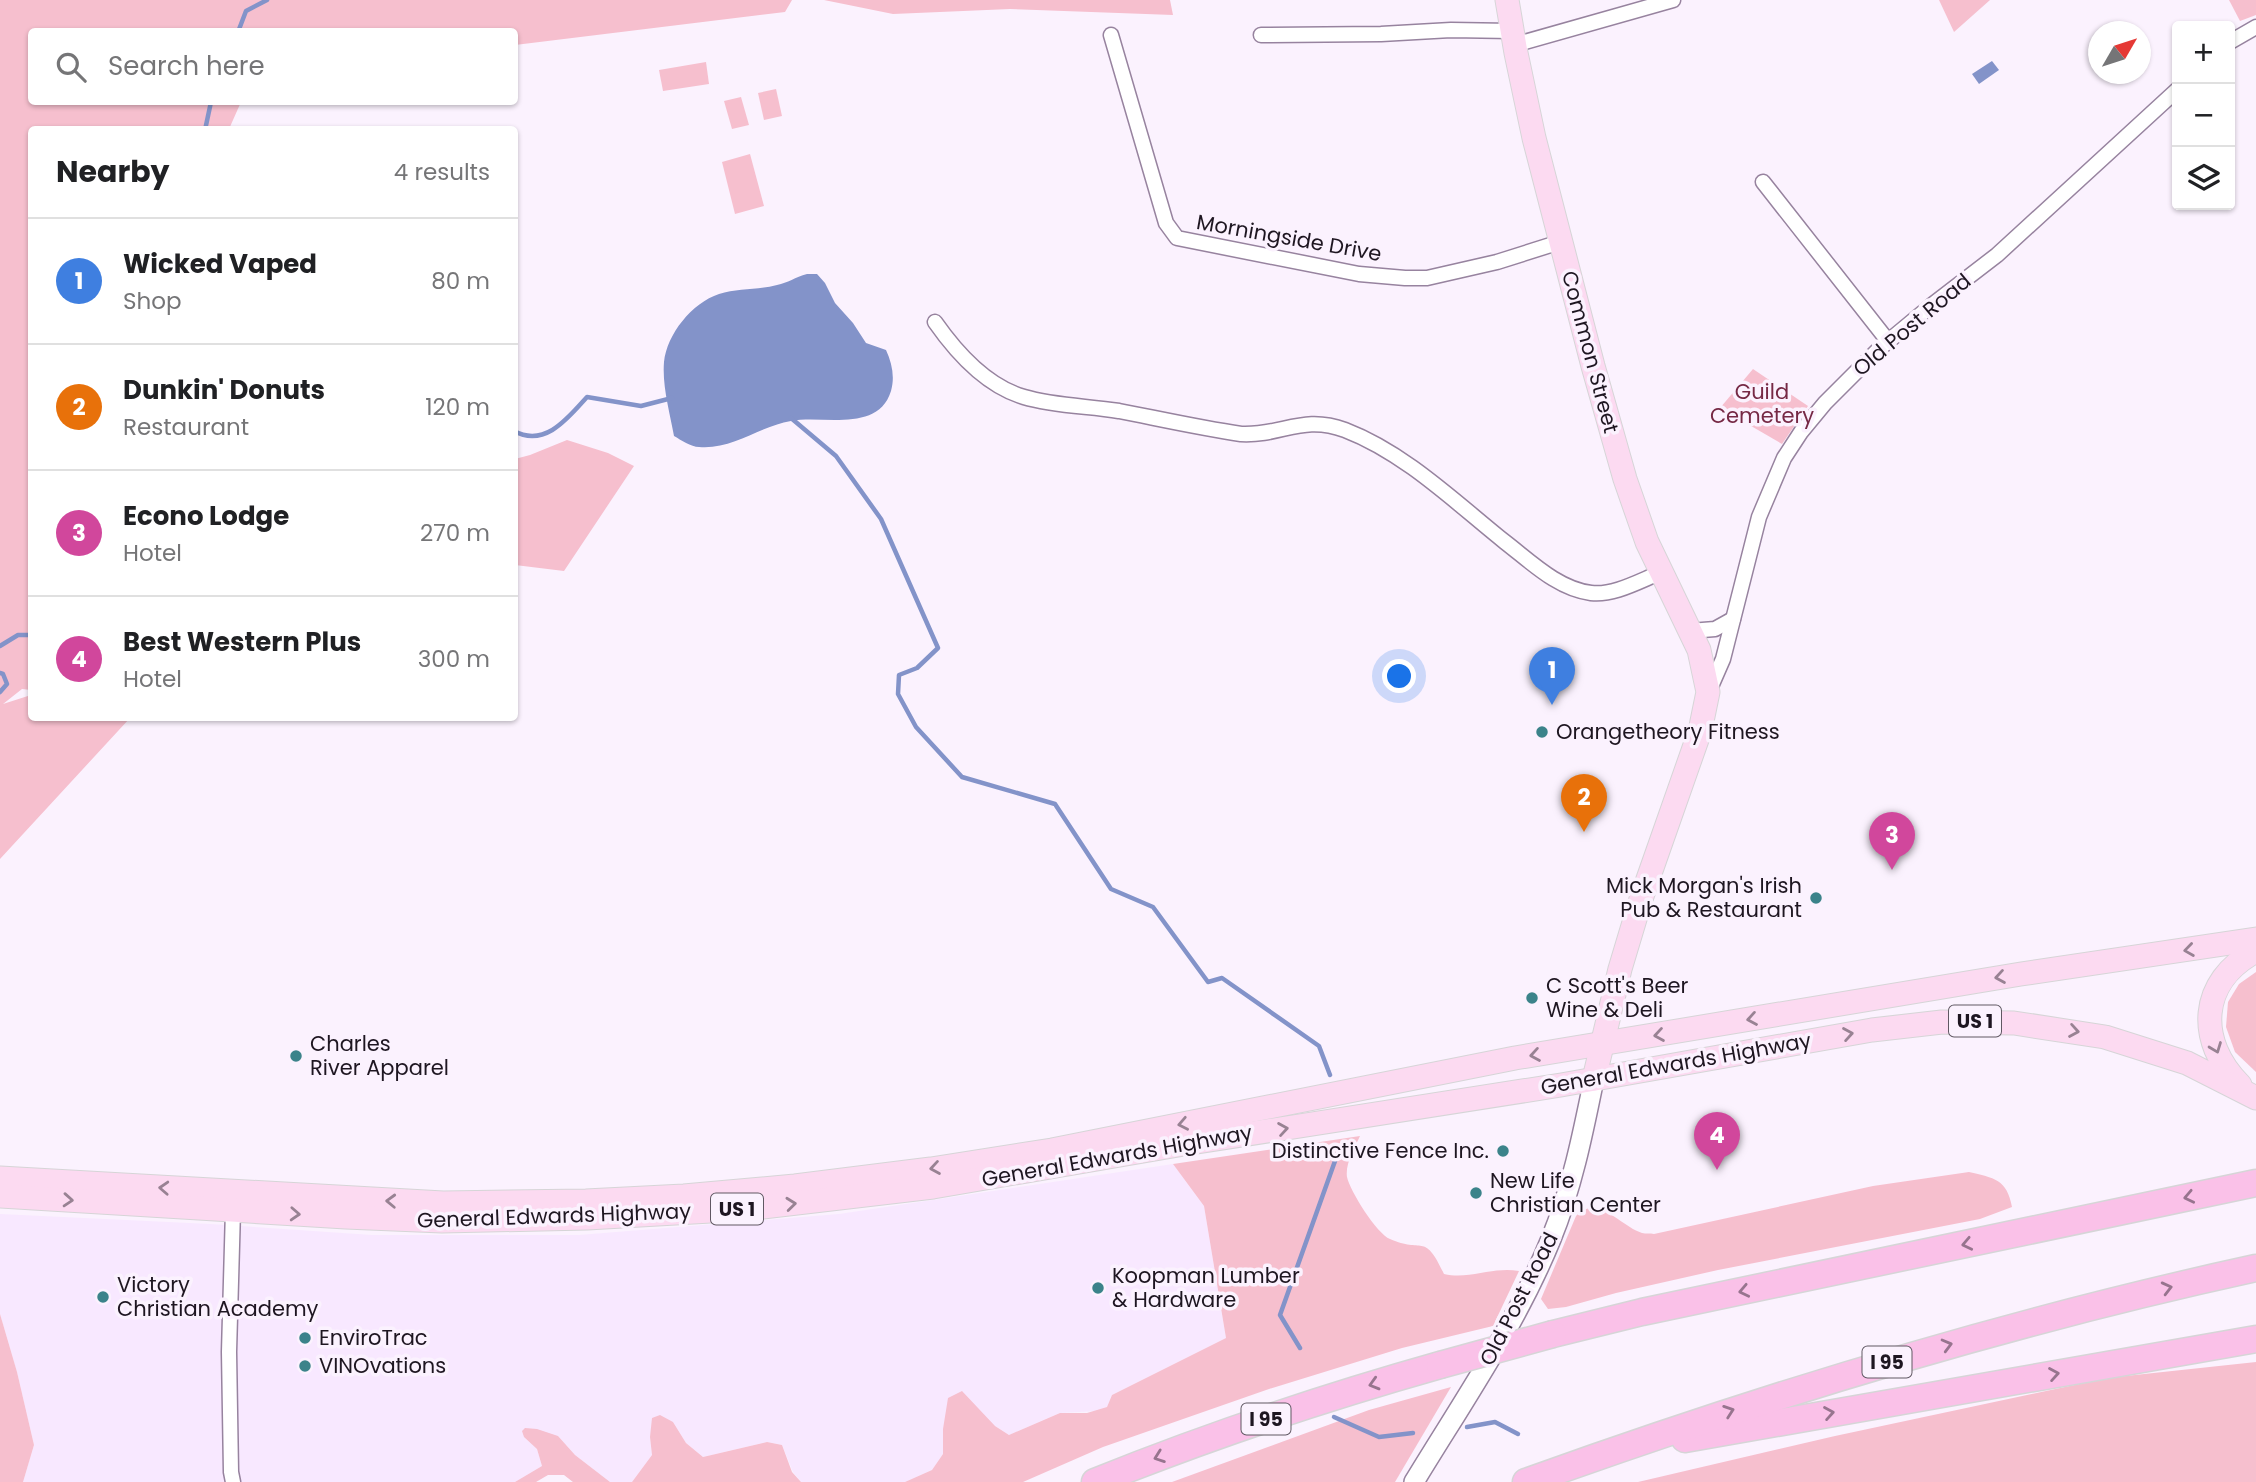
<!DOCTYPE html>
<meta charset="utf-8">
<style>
body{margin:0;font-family:Poppins,sans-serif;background:#f2f2f2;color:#202124}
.controls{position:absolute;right:21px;top:21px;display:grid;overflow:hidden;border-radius:7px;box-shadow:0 2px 5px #0004}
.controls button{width:63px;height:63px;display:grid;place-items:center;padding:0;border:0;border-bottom:2px solid #e0e0e0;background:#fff;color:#202124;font:35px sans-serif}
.compass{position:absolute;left:2088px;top:21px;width:63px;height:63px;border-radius:50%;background:#fff;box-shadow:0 2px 5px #0004;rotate:51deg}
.you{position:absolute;left:1400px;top:677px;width:24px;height:24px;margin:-18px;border:5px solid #fff;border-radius:50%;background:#1a73e8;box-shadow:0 0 0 10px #1a73e833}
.badge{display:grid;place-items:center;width:46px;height:46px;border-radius:50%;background:#3b838a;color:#fff;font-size:23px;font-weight:700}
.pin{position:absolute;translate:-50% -58px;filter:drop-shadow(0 2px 4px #0008)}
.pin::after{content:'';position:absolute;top:37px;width:24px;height:21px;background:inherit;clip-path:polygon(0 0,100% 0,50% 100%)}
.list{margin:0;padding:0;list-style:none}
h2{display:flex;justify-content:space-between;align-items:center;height:91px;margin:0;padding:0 28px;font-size:30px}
h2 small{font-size:23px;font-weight:400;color:#757577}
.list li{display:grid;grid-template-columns:46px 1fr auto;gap:21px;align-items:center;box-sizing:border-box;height:126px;padding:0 28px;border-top:2px solid #e0e0e0}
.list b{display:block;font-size:26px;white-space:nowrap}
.list p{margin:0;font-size:23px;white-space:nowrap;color:#757577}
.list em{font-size:23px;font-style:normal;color:#757577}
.icon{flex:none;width:38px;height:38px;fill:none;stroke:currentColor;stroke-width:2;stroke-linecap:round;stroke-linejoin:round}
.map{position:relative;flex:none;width:2256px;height:1482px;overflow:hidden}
.search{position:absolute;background:#fff;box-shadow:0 2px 5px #0004;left:28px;top:28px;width:490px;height:77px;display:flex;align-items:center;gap:18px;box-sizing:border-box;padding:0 24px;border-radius:7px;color:#757577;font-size:26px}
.panel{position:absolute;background:#fff;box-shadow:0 2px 5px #0004;left:28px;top:126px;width:490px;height:595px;border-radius:7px}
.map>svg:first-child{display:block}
.built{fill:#f8e8ff}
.green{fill:#f6bfce}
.water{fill:#8393c9}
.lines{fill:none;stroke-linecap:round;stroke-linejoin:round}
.stream{stroke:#8393c9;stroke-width:4.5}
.minor-casing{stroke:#97839f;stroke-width:17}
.secondary-casing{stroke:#97839f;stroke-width:22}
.primary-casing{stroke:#d6d5d7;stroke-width:25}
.motorway-casing{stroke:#d6d5d7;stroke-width:29}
.minor{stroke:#fff;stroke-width:14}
.secondary{stroke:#fff;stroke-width:19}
.primary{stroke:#fcdaf1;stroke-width:23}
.motorway{stroke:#fac1e8;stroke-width:26}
.motorway-bridge-casing{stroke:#d6d5d7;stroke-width:29;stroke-linecap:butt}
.motorway-bridge{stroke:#fac1e8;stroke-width:26}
.oneway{stroke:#988293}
.oneway2{stroke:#97748e}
.poi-dot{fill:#3b838a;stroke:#fbf2fe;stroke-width:2.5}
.labels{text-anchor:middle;stroke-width:7;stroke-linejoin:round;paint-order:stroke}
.shield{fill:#fbf2fe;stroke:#605863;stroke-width:2}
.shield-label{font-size:19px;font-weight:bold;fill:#1e1621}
.street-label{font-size:21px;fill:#1e1621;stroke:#fbf2fe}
.park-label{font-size:21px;fill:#762945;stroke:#fbf2fe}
.poi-label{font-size:21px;fill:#1e1621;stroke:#fbf2fe;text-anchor:start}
</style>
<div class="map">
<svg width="2256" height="1482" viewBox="0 0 2256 1482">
<rect width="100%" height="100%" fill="#fbf2fe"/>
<path class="built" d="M 1173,1164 L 1204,1206 L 1226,1338 L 1112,1395 L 1107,1407 L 1098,1411 L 1060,1413 L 1009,1435 L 995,1426 L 943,1429 L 943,1454 L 932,1470 L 905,1482 L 801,1482 L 793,1472 L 782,1445 L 767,1442 L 703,1457 L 686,1443 L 673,1422 L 650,1437 L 652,1455 L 632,1482 L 610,1482 L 575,1455 L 558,1436 L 524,1437 L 537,1449 L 542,1466 L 515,1482 L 23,1482 L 34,1445 L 17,1372 L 0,1314 L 0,1214 L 210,1224 L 372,1235 L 579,1235 L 839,1214 Z"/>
<g class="green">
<path d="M 0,0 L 792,0 L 785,12 L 515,45 L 514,32 L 32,32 L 32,102 L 241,102 L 229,129 L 32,130 L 31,690 L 22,689 L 3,704 L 31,695 L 32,718 L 130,718 L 0,859 Z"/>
<path d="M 824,0 L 1170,0 L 1173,15 L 1010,9 L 893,14 Z"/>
<path d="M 1939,0 L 1990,0 L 1954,32 Z"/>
<path d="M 2229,0 L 2256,0 L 2256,15 L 2240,21 Z"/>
<path d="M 706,62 L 709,84 L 663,91 L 659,70 Z"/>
<path d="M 776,89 L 782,116 L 764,120 L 758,93 Z"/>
<path d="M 741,97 L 749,125 L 732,129 L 724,101 Z"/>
<path d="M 750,154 L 764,206 L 735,214 L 722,162 Z"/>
<path d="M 1753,369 L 1808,406 L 1782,444 L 1720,408 Z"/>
<path d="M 567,440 L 608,453 L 634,466 L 564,571 L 515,565 L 515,459 L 530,455 Z"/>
<path d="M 2256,972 L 2256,1072 L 2235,1052 L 2226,1027 L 2228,1002 L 2239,984 Z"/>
<path d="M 1360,1136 C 1355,1147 1345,1164 1347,1177 C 1350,1191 1377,1234 1390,1239 C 1423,1254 1424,1231 1444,1274 C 1470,1280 1493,1266 1519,1271 L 1493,1326 L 1402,1348 L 1269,1389 L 1103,1447 L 1023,1482 L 905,1482 L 932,1470 L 943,1454 L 943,1429 L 948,1398 L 962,1391 L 995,1426 L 1009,1435 L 1060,1413 L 1087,1413 L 1107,1407 L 1112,1395 L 1226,1338 L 1204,1206 L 1173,1164 Z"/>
<path d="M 1969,1172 C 1994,1178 2007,1179 2012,1207 L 1980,1219 L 1718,1270 L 1616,1293 L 1566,1307 L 1548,1309 L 1541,1299 L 1576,1216 C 1598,1193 1621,1227 1642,1233 C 1646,1234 1650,1233 1654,1234 L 1873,1186 Z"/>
<path d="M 0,1314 L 17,1372 L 34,1445 L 23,1482 L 0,1482 Z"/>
<path d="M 2256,1362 L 2256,1482 L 1638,1482 L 1835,1436 L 2107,1378 Z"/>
<path d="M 1451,1387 L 1395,1482 L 1172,1482 L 1369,1410 Z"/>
<path d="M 660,1415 L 673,1422 L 686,1443 L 703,1457 L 767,1442 L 782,1445 L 792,1472 L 801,1482 L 632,1482 L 652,1455 L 650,1437 L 652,1418 Z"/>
<path d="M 525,1428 L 537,1429 L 558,1436 L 575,1455 L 610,1482 L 573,1482 L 564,1475 L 548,1475 L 536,1482 L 515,1482 L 542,1466 L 537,1449 L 524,1437 L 522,1431 Z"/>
</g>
<g class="water">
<path d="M 1992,61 L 1999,70 L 1979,84 L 1972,74 Z"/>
<path d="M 807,274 L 817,274 L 825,283 L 835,303 L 853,323 L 866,343 L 886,350 C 892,363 895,377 891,391 C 878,433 823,415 791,421 C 760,426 732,450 699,447 C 691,447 681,440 674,436 C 670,413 662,386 664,362 C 667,334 692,303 719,294 C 738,288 758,290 777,285 C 788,283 795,277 807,274 Z"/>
</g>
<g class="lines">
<g class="stream">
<path d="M 238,32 L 246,11 L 267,0"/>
<path d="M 205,130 L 211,102"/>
<path d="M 791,418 L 836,456 L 881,519 L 938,648 L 917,668 L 899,675 L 898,694 L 916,727 L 962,777 L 1055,804 L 1111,889 L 1153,907 L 1208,982 L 1222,978 L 1319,1046 L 1330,1075"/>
<path d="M 514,431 C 545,448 568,418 587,397 L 641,406 L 672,398"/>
<path d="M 0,646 L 18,635 L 32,635"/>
<path d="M 0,673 L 3,674 L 7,684 L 0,692"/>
<path d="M 1300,1348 L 1280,1315 L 1340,1147"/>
<path d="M 1334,1417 L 1379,1437 L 1413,1433"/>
<path d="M 1467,1427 L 1495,1422 L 1518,1434"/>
</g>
<defs>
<g id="minor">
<path d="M 1111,35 L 1166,223 L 1177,238 L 1359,274 L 1405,278 L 1427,278 L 1497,262 L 1560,242"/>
<path d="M 1261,35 L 1381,34 L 1451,30 L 1512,31"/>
<path d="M 2230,42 L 2256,27"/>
<path d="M 1514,45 L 1673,0"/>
<path d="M 1763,182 L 1888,341"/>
<path d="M 935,322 C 956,352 986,386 1024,397 C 1054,406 1088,406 1119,411 C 1160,419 1200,428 1241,434 C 1283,436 1302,414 1345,430 C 1405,453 1455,502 1505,542 C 1531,562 1558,589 1591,593 C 1614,596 1641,580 1662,572"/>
<path d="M 1690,631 L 1715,629 L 1733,619"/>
<path d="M 1709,691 L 1723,659 L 1759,517 L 1784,458 L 1801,432 L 1825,403 L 1879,349 L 1932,305 L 1997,255 L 2177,90"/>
<path d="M 233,1482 L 231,1472 L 229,1352 L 233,1210"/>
</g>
<path id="secondary" d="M 1414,1482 C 1462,1403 1516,1325 1551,1239 C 1572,1188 1583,1133 1594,1079"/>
<g id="primary">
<path d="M 1507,0 L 1516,53 L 1534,138 L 1593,366 L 1625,479 L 1647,542 L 1699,650 L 1708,692 L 1700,731 L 1641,899 L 1620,969 L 1594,1079"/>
<path d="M 2240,1085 C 2196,1041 2199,981 2256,951"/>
<path d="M 0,1178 L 443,1203 L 586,1201 L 684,1196 L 795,1186 L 931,1169 L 1052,1150 L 1515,1058 L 2021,974 L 2256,939"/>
<path d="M 0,1196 L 346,1217 L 442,1221 L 587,1218 L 746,1209 L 933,1187 L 1184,1144 L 1561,1085 L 1872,1030 L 1942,1022 L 2014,1023 L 2105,1037 L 2187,1063 L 2256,1098"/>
</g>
<g id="motorway">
<path d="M 1553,1334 L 1642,1312 L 2256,1183"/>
<path d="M 1685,1439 L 2256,1339"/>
<path d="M 1095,1482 C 1207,1437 1323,1398 1440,1365"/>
<path d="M 1526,1482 C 1765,1396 2008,1322 2256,1268"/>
</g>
</defs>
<use href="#minor" class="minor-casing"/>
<use href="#secondary" class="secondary-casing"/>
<use href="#primary" class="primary-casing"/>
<use href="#motorway" class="motorway-casing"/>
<use href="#minor" class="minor"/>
<use href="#secondary" class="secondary"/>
<use href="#primary" class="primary"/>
<use href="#motorway" class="motorway"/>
<defs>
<path id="motorway-bridge" d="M 1440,1365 L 1553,1334"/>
</defs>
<use href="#motorway-bridge" class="motorway-bridge-casing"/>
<use href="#motorway-bridge" class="motorway-bridge"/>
</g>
<defs><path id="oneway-chevron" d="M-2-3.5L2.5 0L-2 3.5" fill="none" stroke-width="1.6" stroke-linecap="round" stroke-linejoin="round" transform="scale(1.75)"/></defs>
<g class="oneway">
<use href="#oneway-chevron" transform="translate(2189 950) rotate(172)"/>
<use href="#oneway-chevron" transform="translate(2000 977) rotate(171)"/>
<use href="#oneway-chevron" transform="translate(1752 1019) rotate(170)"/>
<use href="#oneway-chevron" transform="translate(2074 1031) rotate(10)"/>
<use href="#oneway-chevron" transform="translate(1848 1034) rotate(-10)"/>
<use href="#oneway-chevron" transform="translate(1659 1035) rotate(171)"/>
<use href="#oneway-chevron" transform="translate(2216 1048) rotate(69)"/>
<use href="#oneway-chevron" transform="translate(1535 1055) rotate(170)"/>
<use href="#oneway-chevron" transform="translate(1183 1124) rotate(169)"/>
<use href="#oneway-chevron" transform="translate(1283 1129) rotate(-9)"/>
<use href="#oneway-chevron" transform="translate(935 1168) rotate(171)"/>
<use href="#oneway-chevron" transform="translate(164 1188) rotate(-177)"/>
<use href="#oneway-chevron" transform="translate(68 1200) rotate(4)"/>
<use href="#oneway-chevron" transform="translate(391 1201) rotate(-178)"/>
<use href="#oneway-chevron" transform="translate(791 1204) rotate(-6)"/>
<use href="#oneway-chevron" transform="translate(295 1214) rotate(3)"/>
</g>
<g class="oneway2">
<use href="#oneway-chevron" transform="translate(2189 1197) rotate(168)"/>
<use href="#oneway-chevron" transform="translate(1967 1244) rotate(168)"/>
<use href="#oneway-chevron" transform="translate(2167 1288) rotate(-14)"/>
<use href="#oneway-chevron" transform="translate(1744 1291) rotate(168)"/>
<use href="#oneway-chevron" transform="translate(1947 1345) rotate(-15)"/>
<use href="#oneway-chevron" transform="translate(2054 1374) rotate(-10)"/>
<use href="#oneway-chevron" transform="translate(1374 1384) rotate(164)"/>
<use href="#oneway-chevron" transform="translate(1729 1411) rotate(-19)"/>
<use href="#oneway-chevron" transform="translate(1829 1413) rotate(-10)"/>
<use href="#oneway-chevron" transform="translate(1159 1457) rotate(160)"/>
</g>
<g class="poi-dot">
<circle cx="1542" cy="732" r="7"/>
<circle cx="1816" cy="898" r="7"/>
<circle cx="1532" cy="998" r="7"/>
<circle cx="296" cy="1056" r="7"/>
<circle cx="1503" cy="1151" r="7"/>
<circle cx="1476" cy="1193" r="7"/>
<circle cx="1098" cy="1288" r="7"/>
<circle cx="103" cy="1297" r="7"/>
<circle cx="305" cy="1338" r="7"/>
<circle cx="305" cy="1366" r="7"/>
</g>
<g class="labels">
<g class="shield">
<rect x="1949" y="1005.5" width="52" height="31" rx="5"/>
<rect x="711" y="1193.5" width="52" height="31" rx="5"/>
<rect x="1862.5" y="1346.5" width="49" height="31" rx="5"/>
<rect x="1241.5" y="1403.5" width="49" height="31" rx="5"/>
</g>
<g class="shield-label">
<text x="1975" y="1028">US 1</text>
<text x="737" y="1216">US 1</text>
<text x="1887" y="1369">I 95</text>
<text x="1266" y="1426">I 95</text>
</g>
<g class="street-label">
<text transform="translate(1289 238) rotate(10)" y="7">Morningside Drive</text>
<text transform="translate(1912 325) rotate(-40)" y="7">Old Post Road</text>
<text transform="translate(1590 352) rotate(75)" y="7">Common Street</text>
<text transform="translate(1676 1064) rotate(-10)" y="7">General Edwards Highway</text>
<text transform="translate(1117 1156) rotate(-10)" y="7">General Edwards Highway</text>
<text transform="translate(554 1216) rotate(-2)" y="7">General Edwards Highway</text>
<text transform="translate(1519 1299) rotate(-63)" y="7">Old Post Road</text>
</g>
<g class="park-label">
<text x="1762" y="399">Guild<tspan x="1762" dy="24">Cemetery</tspan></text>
</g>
<g class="poi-label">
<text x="1556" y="739">Orangetheory Fitness</text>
<text x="1802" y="893" text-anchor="end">Mick Morgan's Irish<tspan x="1802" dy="24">Pub &amp; Restaurant</tspan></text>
<text x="1546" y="993">C Scott's Beer<tspan x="1546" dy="24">Wine &amp; Deli</tspan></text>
<text x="310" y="1051">Charles<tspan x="310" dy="24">River Apparel</tspan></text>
<text x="1489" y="1158" text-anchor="end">Distinctive Fence Inc.</text>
<text x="1490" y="1188">New Life<tspan x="1490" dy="24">Christian Center</tspan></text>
<text x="1112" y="1283">Koopman Lumber<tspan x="1112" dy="24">&amp; Hardware</tspan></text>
<text x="117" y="1292">Victory<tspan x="117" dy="24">Christian Academy</tspan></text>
<text x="319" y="1345">EnviroTrac</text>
<text x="319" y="1373">VINOvations</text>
</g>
</g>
</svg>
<div class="controls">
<button>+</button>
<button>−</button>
<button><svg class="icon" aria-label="layers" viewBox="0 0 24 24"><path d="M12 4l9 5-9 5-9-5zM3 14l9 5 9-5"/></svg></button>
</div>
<svg class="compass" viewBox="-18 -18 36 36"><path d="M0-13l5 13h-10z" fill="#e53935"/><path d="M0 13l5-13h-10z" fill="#757577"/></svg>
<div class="you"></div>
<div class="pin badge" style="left:1552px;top:705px;background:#3f7fe0">1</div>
<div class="pin badge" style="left:1584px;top:832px;background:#e8710a">2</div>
<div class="pin badge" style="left:1892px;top:870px;background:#d1479c">3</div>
<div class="pin badge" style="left:1717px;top:1170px;background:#d1479c">4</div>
<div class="search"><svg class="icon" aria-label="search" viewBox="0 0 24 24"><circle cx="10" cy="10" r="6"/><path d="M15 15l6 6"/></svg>Search here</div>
<section class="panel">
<h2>Nearby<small>4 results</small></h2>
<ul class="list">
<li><span class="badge" style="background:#3f7fe0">1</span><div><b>Wicked Vaped</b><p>Shop</p></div><em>80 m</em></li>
<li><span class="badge" style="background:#e8710a">2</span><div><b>Dunkin' Donuts</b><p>Restaurant</p></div><em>120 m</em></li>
<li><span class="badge" style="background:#d1479c">3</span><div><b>Econo Lodge</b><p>Hotel</p></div><em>270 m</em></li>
<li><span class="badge" style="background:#d1479c">4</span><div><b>Best Western Plus</b><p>Hotel</p></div><em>300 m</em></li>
</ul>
</section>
</div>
